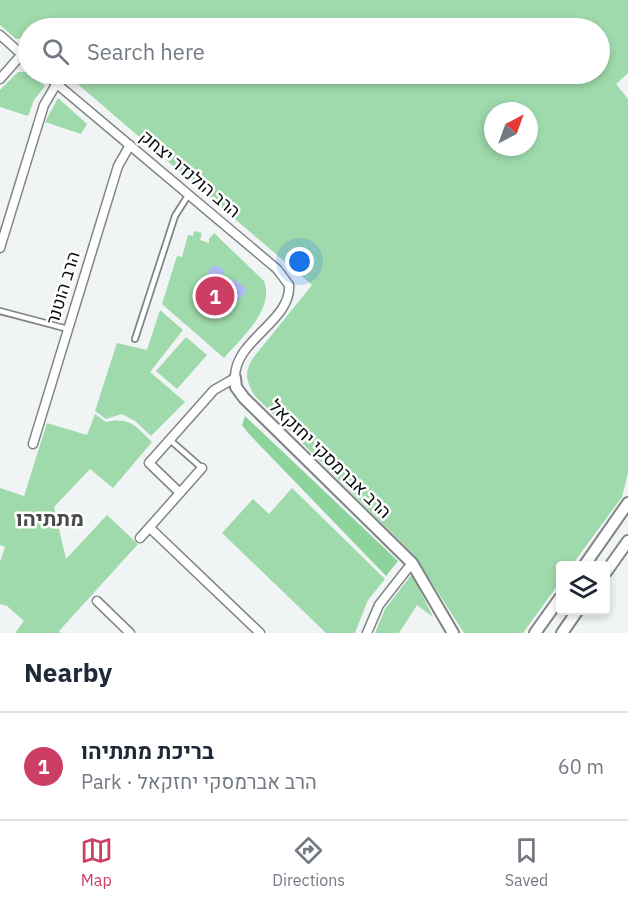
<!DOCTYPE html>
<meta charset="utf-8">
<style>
body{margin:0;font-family:"IBM Plex Sans",Heebo,sans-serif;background:#f2f2f3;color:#1f2937}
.controls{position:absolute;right:18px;bottom:18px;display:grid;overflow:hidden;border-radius:6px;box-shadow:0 3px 9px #0003}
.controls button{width:54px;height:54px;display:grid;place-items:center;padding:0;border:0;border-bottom:2px solid #e0e1e3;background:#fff;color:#1f2937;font:30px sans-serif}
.compass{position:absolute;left:484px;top:102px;width:54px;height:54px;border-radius:50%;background:#fff;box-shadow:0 3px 9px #0003;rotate:41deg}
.you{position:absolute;left:300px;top:262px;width:21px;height:21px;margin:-15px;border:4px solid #fff;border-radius:50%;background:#1a73e8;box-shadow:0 0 0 9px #1a73e833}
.badge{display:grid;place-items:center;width:39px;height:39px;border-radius:50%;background:#cd3e65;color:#fff;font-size:20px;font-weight:700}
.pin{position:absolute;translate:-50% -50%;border:3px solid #fff;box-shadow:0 2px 6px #0006}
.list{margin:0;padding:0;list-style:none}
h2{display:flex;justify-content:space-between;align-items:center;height:78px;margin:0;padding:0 24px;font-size:26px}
h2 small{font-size:20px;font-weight:400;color:#747a83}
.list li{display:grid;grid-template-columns:39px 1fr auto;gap:18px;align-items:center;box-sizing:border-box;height:108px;padding:0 24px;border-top:2px solid #e0e1e3}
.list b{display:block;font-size:22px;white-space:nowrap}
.list p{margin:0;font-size:20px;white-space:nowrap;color:#747a83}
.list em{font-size:20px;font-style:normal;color:#747a83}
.icon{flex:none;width:33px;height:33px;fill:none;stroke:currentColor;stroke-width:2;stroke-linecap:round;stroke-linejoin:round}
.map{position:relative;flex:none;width:628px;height:633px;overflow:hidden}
.search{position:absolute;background:#fff;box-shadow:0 3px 9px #0003;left:18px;right:18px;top:18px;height:66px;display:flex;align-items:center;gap:15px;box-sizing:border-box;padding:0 21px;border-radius:33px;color:#747a83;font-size:22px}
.sheet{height:186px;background:#fff}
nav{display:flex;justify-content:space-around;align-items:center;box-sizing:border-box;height:84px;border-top:2px solid #e0e1e3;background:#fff;font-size:16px;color:#747a83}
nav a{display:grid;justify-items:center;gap:3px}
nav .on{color:#cd3e65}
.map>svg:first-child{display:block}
.green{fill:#9fdaac;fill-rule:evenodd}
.forest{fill:#8cd39c}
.water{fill:#b0bcf7}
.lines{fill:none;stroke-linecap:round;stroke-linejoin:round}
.service-casing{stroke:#818485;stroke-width:8}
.minor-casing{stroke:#818485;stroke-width:11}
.tertiary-casing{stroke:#818485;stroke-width:14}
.service{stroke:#fff;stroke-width:4.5}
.minor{stroke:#fff;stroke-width:8}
.tertiary{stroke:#fff;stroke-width:10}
.labels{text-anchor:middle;stroke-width:5;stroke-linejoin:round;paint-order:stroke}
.street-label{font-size:18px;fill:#0a0b0c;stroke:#fff}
.quarter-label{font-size:21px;font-weight:bold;fill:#484b4c;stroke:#fff}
</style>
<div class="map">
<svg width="628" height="633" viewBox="0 0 628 633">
<rect width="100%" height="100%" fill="#f0f4f5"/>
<g class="green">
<path d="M 0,0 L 628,0 L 628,73 L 616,84 L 628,99 L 628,473 L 622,497 L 572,565 L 560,566 L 560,582 L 523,633 L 464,633 L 414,555 L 254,395 C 246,380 244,373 253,358 L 312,285 L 66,74 L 600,74 L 600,28 L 28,28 L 28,41 L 24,38 L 16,39 L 0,25 ZM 493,111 L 529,111 L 529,147 L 493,147 Z"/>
<path d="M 18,72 L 28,72 L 45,86 L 34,100 L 28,116 L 0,107 L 0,90 Z"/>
<path d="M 58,98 L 87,124 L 81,134 L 45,122 Z"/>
<path d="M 194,231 L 202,233 L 200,240 L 209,243 L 209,239 L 214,233 L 264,281 C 275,310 240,339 224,358 L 162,304 L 177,256 L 182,257 L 188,235 L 193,236 Z"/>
<path d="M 160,310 L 183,330 L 150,372 L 185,402 L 151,436 L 135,421 L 122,414 L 106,419 L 95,411 L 117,343 L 147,350 Z"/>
<path d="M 186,337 L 207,355 L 177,389 L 156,371 Z"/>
<path d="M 95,414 L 106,422 C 131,417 135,426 152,442 L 113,488 L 90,469 L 54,507 L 66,559 L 107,515 L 138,544 L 59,631 L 61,633 L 15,633 L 24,621 L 7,606 L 0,604 L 0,562 L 5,547 L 0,545 L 0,488 L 24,496 L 47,423 L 87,435 Z"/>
<path d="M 292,488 L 385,579 L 368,600 L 355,633 L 326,633 L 222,533 L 253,499 L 269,514 Z"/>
<path d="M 412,574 L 433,617 L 417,605 L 399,633 L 375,633 L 385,609 Z"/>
</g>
<path class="forest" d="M 245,416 L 398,561 L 386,576 L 249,434 L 242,425 Z"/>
<g class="water">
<circle cx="216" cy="274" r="8"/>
<path d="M 233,278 L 247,290 L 222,319 L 197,298 L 201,292 L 218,294 Z"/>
</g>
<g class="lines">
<defs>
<g id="service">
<path d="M 0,311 L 68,329"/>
<path d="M 135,339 L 175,216 L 189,194"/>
<path d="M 170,440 L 202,468"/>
</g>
<g id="minor">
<path d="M 0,35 L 28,60"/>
<path d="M 45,74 L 277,269 L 289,285 C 292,321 234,340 235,378 L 214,390 L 149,463 L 180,493"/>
<path d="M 0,79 L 22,54"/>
<path d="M 0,248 L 44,105 L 57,83"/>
<path d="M 33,444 L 118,166 L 130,145"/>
<path d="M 150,528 L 260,633"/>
<path d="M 140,538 L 202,468"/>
<path d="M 97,601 L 130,633"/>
<path d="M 367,633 L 379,605 L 412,563"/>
</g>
<g id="tertiary">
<path d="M 235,378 L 236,387 L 244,398 L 412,563 L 453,633"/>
<path d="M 584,566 L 628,503"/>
<path d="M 606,572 L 628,541"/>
<path d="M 535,633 L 560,598"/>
<path d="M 562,633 L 578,610"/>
</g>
</defs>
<use href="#service" class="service-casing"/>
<use href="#minor" class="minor-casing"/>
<use href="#tertiary" class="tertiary-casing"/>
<use href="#service" class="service"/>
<use href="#minor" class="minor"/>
<use href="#tertiary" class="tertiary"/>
</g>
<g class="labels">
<g class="street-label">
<text transform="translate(190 174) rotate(40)" y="6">הרב הולנדר יצחק</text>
<text transform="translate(63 288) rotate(-73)" y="6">הרב הוטנר</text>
<text transform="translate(330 459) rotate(44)" y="6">הרב אברמסקי יחזקאל</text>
</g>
<g class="quarter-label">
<text x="50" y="526">מתתיהו</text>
</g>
</g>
</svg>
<div class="controls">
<button><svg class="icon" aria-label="layers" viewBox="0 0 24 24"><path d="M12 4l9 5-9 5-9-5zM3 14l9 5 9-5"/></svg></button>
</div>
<svg class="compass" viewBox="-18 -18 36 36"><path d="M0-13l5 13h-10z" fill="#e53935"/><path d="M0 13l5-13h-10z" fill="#747a83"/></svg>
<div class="you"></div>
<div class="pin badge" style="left:215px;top:296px">1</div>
<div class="search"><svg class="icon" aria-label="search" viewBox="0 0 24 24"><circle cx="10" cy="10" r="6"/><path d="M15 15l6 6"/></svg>Search here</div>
</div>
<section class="sheet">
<h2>Nearby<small></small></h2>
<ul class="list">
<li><span class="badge">1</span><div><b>בריכת מתתיהו</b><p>Park · הרב אברמסקי יחזקאל</p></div><em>60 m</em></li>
</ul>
</section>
<nav>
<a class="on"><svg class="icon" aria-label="map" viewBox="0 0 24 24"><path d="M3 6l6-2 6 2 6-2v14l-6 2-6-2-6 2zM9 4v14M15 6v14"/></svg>Map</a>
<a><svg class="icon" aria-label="directions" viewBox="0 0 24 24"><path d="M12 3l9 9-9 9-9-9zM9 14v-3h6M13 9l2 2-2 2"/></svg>Directions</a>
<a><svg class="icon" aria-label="saved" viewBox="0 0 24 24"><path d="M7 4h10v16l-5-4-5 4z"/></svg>Saved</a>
</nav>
